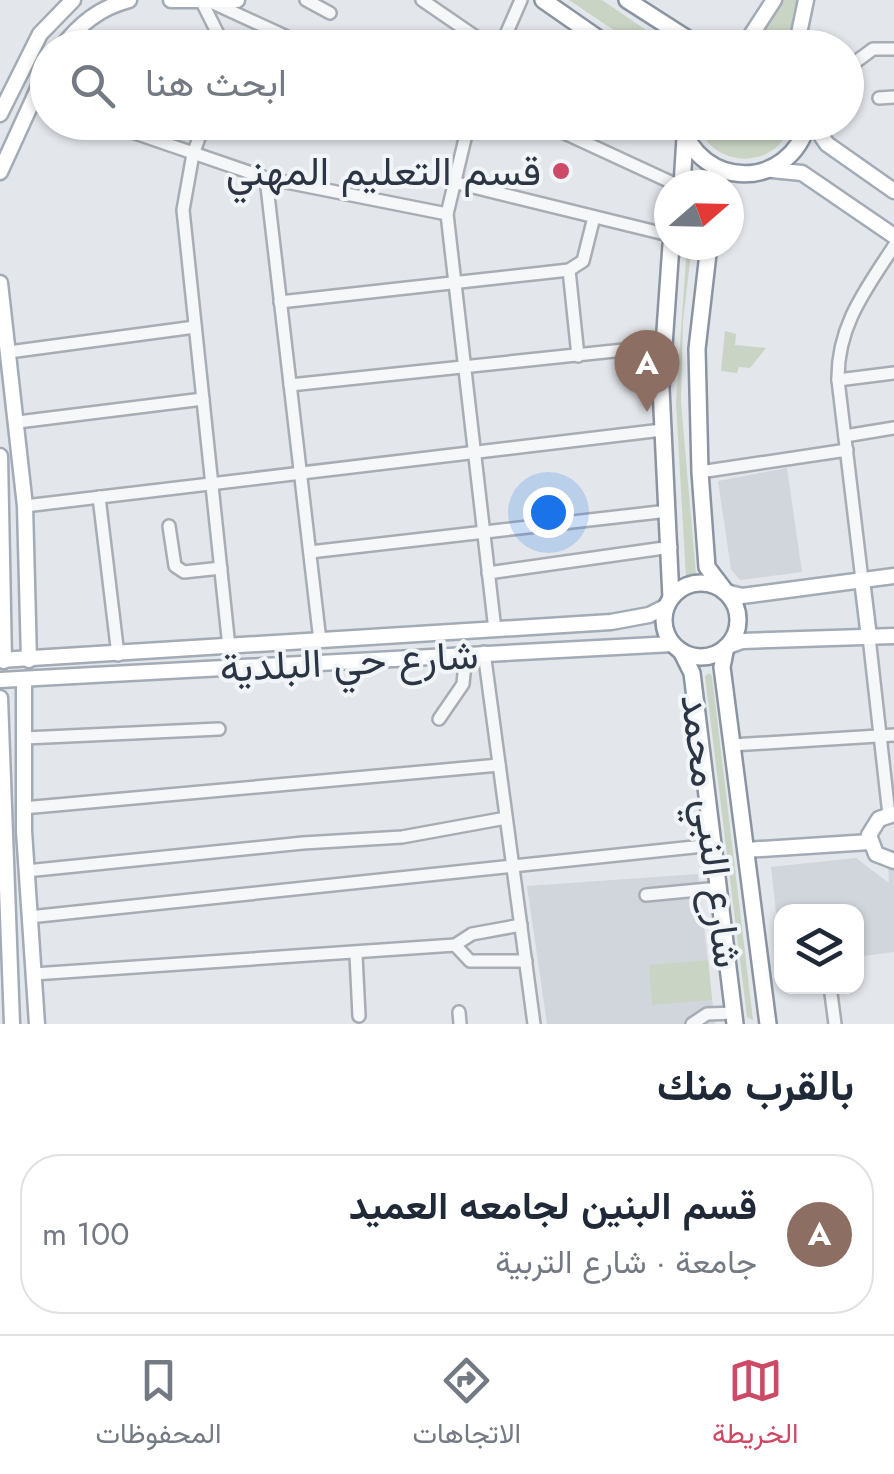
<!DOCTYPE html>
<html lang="ar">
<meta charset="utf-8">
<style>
body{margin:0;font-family:Jost,Vazirmatn,sans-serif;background:#f2f2f3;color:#1f2937;direction:rtl}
.controls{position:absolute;right:30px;bottom:30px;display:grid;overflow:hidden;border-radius:20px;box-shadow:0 2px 8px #0004}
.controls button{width:90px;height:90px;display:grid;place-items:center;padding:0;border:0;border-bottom:2px solid #e0e1e3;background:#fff;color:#1f2937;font:50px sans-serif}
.compass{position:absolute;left:654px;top:170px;width:90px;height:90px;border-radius:50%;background:#fff;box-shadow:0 2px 8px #0004;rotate:70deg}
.you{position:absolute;left:548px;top:512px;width:35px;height:35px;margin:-25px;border:8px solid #fff;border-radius:50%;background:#1a73e8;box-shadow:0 0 0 15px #1a73e833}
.badge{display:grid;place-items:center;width:65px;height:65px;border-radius:50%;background:#cd4a66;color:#fff;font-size:32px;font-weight:700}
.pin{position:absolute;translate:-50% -82px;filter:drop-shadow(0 2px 5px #0008)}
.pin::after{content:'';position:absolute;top:52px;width:35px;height:30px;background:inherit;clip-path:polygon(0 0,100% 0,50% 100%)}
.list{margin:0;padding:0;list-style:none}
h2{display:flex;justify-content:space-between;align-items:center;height:130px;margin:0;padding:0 40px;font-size:42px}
h2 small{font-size:32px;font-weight:400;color:#747a83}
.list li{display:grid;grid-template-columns:65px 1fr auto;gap:30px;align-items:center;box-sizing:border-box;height:160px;margin:0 20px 20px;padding:0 20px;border:2px solid #e0e1e3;border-radius:40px}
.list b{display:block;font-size:38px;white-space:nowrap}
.list p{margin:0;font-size:32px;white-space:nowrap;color:#747a83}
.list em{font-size:32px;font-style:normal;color:#747a83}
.icon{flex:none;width:55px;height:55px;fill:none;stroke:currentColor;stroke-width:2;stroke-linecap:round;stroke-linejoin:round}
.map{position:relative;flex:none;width:894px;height:1024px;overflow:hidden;direction:ltr}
.search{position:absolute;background:#fff;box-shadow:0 2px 8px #0004;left:30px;right:30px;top:30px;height:110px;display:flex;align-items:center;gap:25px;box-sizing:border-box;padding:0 35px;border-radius:55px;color:#747a83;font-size:38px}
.sheet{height:310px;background:#fff}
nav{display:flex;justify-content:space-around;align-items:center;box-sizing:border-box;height:140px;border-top:2px solid #e0e1e3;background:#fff;font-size:28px;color:#747a83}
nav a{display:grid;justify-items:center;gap:5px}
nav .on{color:#cd4a66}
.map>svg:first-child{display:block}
.built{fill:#d1d6dd}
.green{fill:#c9d4c4}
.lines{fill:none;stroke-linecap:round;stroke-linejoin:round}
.minor-casing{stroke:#a8adb5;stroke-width:16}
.major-casing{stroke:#a2abb6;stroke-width:19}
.highway-casing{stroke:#8a95a1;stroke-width:20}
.minor{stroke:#f5f7f9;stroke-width:11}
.major{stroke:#fff;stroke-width:14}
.highway{stroke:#fff;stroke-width:15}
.poi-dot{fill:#cd4a66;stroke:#f2f5f8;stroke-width:4}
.labels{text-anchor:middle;stroke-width:8;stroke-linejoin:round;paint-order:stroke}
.poi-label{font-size:40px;fill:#2b3543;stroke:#f2f5f8;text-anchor:end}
.street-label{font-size:40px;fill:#2b3543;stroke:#f2f5f8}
</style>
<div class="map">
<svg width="894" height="1024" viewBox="0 0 894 1024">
<rect width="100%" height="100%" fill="#e3e6eb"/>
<g class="built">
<path d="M 787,468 L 802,572 L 740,580 L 731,569 L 718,481 Z"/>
<path d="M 856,858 L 889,883 L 888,861 L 894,861 L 894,952 L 857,957 L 856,912 L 782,912 L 781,957 L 771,867 Z"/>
<path d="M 698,874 L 715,1024 L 547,1024 L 527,886 Z"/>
</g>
<g class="green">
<path d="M 569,0 L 602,0 L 671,47 L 639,47 Z"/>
<path d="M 783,0 L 802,0 L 792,28 L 791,47 L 759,38 Z"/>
<path d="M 698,123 L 698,122 L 791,123 C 779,171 710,170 698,123 Z"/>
<path d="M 687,245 L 692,245 L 683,321 L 681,402 L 696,575 L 686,578 L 676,402 Z"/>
<path d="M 725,331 L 736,334 L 735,345 L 766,348 L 750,368 L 739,367 L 737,373 L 721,371 Z"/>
<path d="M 709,673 L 712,676 L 753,1020 L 747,1017 L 705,676 Z"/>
<path d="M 708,960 L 712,1000 L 652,1005 L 649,965 Z"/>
</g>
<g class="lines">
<defs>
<g id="minor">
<path d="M 306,0 L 330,13"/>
<path d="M 422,0 L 492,48"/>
<path d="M 202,2 L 220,38 L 238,48"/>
<path d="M 211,2 L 311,48"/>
<path d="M 500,48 L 521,0"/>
<path d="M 846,69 L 873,49 L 894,49"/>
<path d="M 33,98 L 48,103"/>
<path d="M 879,98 L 894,97"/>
<path d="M 103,122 L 266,178 L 447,214"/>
<path d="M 205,122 L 193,154 L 183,210 L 229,647"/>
<path d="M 469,122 L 447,214 L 495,630"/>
<path d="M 545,124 L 677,185"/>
<path d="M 266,178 L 320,641"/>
<path d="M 453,182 L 669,235"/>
<path d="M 569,270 L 578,356"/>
<path d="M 280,302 L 569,270 L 583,261 L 594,217"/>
<path d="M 9,352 L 195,327"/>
<path d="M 838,380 L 894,373"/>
<path d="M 290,385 L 662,346"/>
<path d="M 18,422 L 203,399"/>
<path d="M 845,436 L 894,428"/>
<path d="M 700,472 L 847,450"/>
<path d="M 99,497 L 118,655"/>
<path d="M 25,506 L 662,430"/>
<path d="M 169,526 L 175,566 L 184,572 L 221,568"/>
<path d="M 310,552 L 668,511"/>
<path d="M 488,573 L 671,547"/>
<path d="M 862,580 L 838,380 C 837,326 866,289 894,246"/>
<path d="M 869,637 L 889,815"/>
<path d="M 484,652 L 534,1024"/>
<path d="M 439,719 L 463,684 L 466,653"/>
<path d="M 25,738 L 219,729"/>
<path d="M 732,745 L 894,735"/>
<path d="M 23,808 L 499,765"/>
<path d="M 26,871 L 303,843 L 402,837 L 506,818"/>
<path d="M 646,895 L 719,888"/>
<path d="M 29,917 L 713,845"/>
<path d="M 455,945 L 472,934 L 521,925"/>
<path d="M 356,955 L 359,1016"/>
<path d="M 34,974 L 455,945 L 470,961 L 526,961"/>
<path d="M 830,986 L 835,1024"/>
<path d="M 459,1012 L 460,1024"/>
<path d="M 692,1024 L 707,1014 L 735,1013"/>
</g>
<g id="major">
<path d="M 171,0 L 237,0"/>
<path d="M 744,46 L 774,0"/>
<path d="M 61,48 C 80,24 99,8 129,0"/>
<path d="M 796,48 L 806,0"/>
<path d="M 0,114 L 40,34 L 73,0"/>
<path d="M 812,122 L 827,144 L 894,191"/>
<path d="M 772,170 L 802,173 L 894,236"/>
<path d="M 0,172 L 48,67"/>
<path d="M 0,283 L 25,506 L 29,660"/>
<path d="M 0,456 L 4,661"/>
<path d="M 862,580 L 869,637"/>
<path d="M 726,592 L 742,596 L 894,576"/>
<path d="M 726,647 L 742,641 L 894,636"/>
<path d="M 0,660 L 611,622 L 649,615 L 667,606"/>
<path d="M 0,680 L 673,644"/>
<path d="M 24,680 L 24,831 L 37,1024"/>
<path d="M 0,698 L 12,1024"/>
<path d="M 894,814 L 879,819 L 869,835 L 876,854 L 894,861"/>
<path d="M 746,850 L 870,842"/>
</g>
<g id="highway">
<path d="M 543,0 L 612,48"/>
<path d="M 627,0 L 702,48"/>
<path d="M 730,48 L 757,48"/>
<path d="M 681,122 C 699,191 790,191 808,122"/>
<path d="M 682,185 L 685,138"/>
<path d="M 709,245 L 697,349 L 700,472 L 707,567 L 726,592"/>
<circle cx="701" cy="620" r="37"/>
<path d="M 671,598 L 661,388 L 671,245"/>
<path d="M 726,647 L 722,667 L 768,1024"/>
<path d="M 681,651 L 692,673 L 735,1024"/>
</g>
</defs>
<use href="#minor" class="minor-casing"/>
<use href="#major" class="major-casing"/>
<use href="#highway" class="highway-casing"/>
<use href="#minor" class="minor"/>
<use href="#major" class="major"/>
<use href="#highway" class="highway"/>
</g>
<circle class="poi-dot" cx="561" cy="171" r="10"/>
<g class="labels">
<g class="poi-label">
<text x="541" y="185">قسم التعليم المهني</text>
</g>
<g class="street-label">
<text transform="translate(349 661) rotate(-3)" y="14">شارع حي البلدية</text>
<text transform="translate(712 831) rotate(83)" y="14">شارع النبي محمد</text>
</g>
</g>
</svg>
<div class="controls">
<button><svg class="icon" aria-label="layers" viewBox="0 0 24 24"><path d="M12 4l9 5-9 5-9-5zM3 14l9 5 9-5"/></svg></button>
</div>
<svg class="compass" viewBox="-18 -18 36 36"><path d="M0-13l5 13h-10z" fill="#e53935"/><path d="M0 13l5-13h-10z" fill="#747a83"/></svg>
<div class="you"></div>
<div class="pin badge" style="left:647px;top:412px;background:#8d6e63">A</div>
<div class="search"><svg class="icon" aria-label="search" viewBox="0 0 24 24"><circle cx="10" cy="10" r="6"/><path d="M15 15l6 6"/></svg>ابحث هنا</div>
</div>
<section class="sheet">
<h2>بالقرب منك<small></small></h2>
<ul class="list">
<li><span class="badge" style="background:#8d6e63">A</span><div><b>قسم البنين لجامعه العميد</b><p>جامعة · شارع التربية</p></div><em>100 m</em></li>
</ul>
</section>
<nav>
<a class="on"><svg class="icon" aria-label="map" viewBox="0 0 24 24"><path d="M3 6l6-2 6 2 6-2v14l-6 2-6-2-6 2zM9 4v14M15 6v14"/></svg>الخريطة</a>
<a><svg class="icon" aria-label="directions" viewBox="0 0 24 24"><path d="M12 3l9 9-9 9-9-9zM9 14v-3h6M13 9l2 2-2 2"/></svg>الاتجاهات</a>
<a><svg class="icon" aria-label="saved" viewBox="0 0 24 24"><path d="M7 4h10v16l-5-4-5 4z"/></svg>المحفوظات</a>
</nav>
